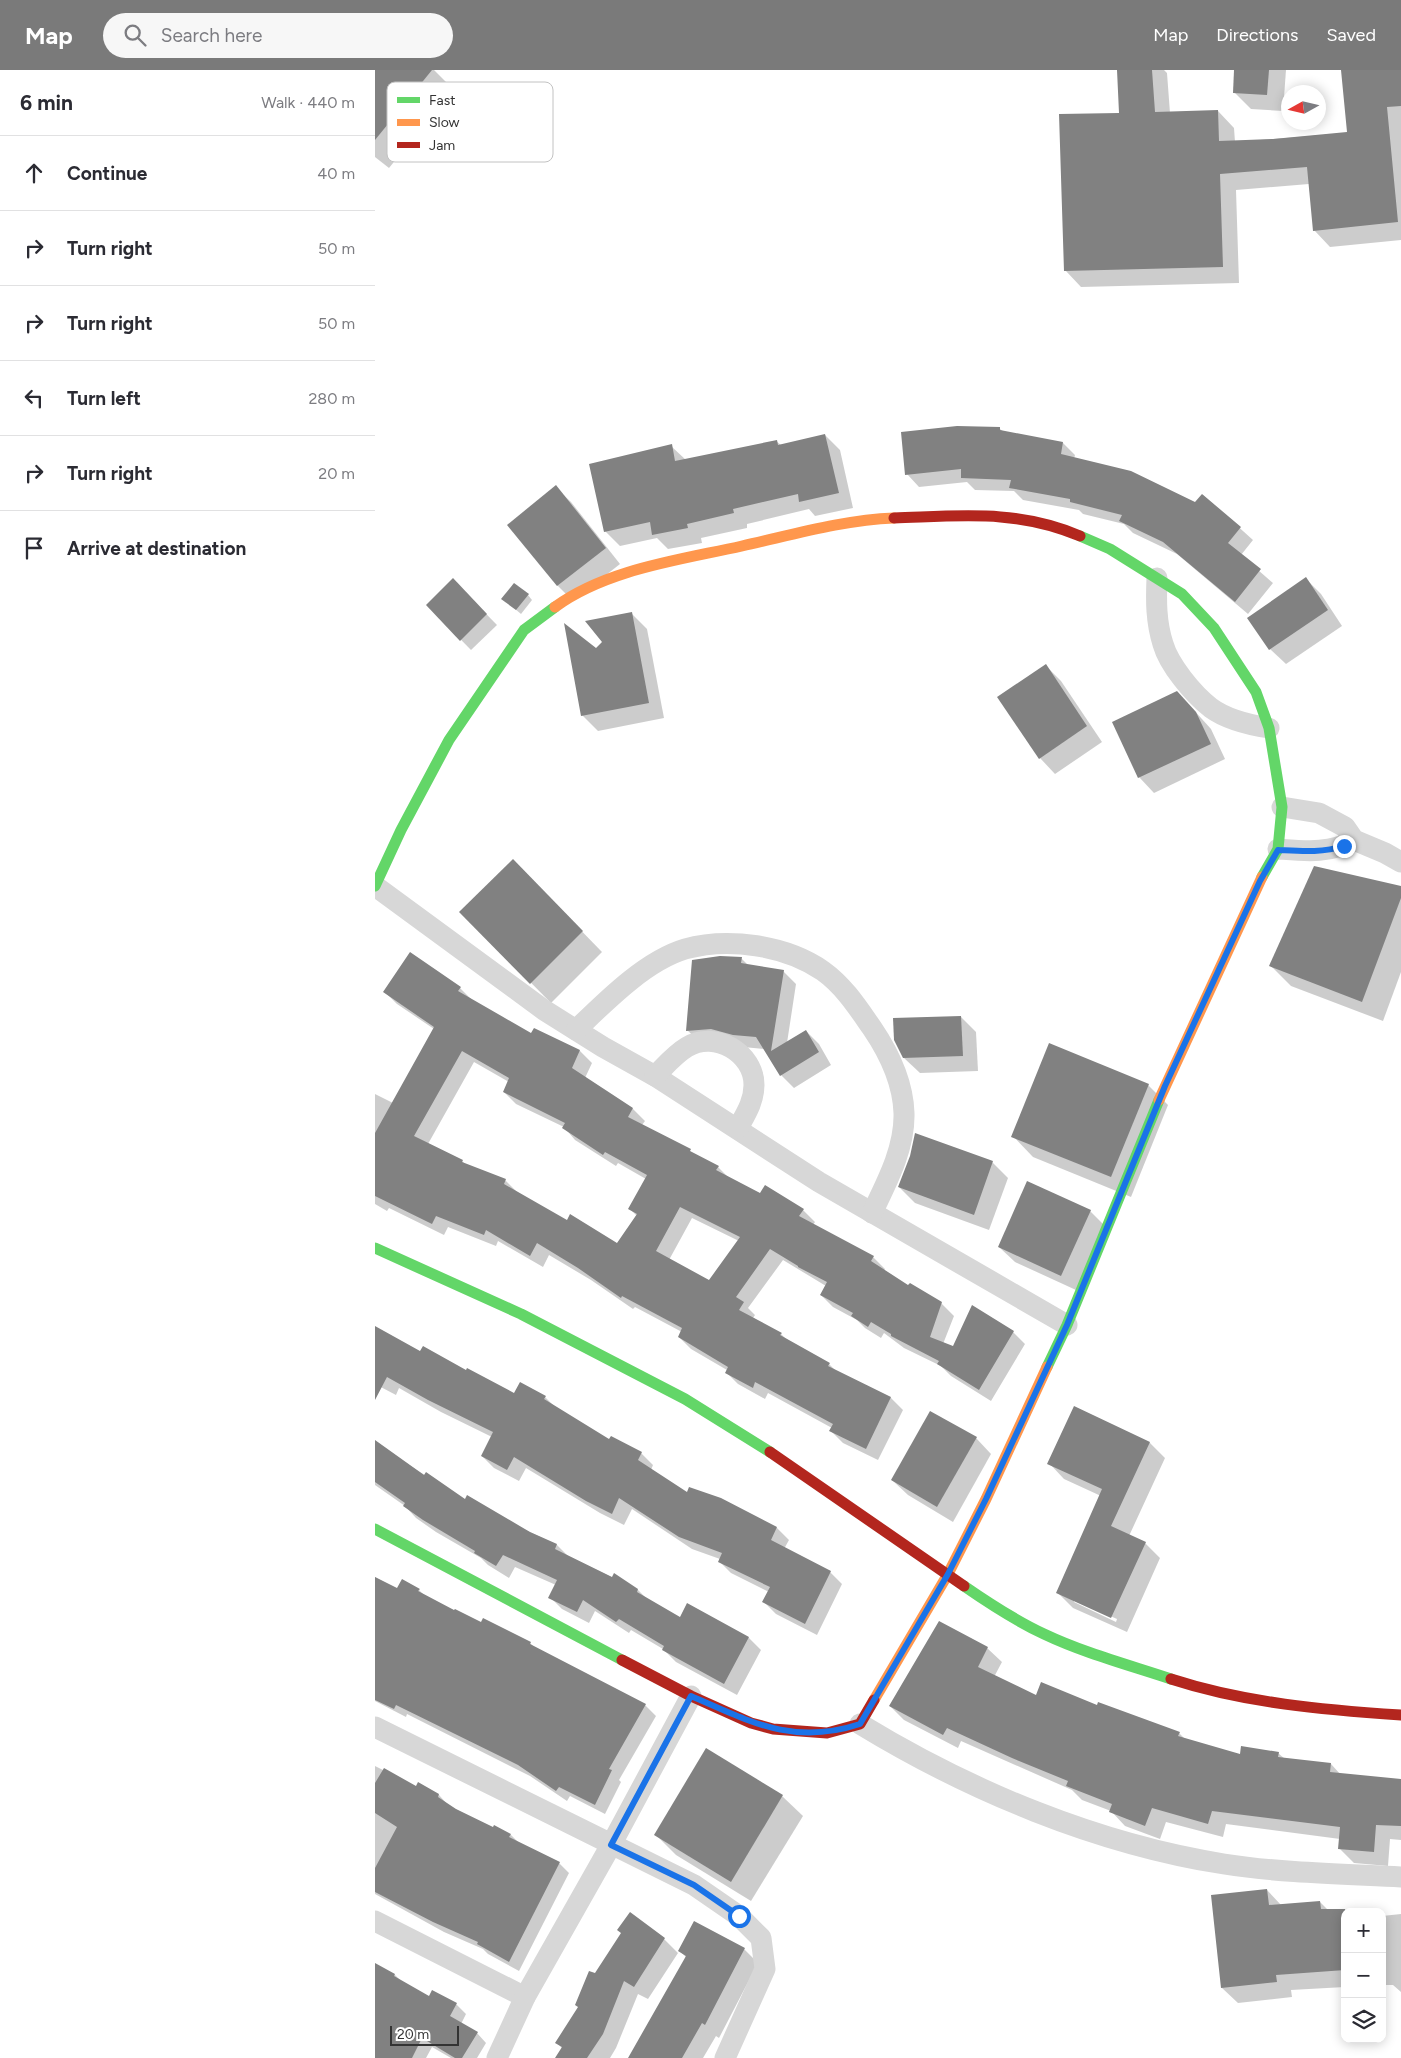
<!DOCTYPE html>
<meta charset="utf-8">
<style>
body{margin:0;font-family:Figtree,sans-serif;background:#f7f7f7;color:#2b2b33}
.controls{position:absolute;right:15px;bottom:15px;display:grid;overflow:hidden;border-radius:10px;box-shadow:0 2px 12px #0003}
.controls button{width:45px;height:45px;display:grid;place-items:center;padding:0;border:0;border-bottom:1px solid #e1e1e2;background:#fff;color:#2b2b33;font:25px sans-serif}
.compass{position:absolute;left:906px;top:15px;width:45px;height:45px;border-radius:50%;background:#fff;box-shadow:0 2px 12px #0003;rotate:262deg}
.scale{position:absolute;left:15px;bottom:12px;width:69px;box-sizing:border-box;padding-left:5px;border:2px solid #333;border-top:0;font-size:14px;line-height:18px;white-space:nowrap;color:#333;-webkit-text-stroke:4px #fff;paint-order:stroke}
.stop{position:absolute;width:15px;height:15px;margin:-11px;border:4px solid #1a73e8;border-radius:50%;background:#fff}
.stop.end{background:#1a73e8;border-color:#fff;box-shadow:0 1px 5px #0008}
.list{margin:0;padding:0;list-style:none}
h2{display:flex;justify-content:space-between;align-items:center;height:65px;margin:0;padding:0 20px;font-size:21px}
h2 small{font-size:16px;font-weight:400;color:#7c7c81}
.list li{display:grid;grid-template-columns:32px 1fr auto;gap:15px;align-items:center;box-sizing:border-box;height:75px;padding:0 20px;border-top:1px solid #e1e1e2}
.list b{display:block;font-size:19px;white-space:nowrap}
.list em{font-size:16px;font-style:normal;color:#7c7c81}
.icon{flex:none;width:28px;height:28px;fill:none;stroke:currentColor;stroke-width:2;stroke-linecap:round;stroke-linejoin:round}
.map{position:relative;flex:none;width:1026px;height:1988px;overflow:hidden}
header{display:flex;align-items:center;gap:30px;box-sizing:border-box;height:70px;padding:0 25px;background:#7a7a7a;color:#fff}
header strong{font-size:24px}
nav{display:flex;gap:28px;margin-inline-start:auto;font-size:18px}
.search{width:350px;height:45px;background:#f7f7f7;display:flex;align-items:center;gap:12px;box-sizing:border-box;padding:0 18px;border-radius:28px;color:#7c7c81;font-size:19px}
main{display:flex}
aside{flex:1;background:#fff}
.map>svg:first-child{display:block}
.shadow{fill:#0003;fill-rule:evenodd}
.building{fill:#818181;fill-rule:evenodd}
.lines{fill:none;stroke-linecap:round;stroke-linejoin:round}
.street{stroke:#d7d7d7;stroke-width:21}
.fast{stroke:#63d668;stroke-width:11}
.slow{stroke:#ff974d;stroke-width:11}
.jam{stroke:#b3261e;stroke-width:11}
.route{stroke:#1a73e8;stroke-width:6}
.key{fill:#fff;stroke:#c2c2c2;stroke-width:1}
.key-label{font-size:14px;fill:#333}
</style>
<header>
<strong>Map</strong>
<div class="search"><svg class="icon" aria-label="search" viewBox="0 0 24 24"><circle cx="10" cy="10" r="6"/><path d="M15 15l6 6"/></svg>Search here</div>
<nav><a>Map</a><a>Directions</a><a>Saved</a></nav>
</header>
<main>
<aside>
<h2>6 min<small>Walk · 440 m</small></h2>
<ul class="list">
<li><svg class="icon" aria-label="ahead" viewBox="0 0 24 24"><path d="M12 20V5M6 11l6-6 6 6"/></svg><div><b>Continue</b></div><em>40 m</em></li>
<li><svg class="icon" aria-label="right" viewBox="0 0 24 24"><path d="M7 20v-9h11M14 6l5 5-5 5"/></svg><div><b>Turn right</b></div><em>50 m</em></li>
<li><svg class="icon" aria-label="right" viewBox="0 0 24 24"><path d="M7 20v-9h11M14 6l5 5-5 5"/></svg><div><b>Turn right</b></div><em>50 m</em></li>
<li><svg class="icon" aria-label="left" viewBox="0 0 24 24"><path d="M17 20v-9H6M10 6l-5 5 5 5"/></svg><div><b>Turn left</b></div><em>280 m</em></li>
<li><svg class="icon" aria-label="right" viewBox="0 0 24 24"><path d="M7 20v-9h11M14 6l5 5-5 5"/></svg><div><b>Turn right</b></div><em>20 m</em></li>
<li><svg class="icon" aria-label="arrive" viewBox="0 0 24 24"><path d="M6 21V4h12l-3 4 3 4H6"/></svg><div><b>Arrive at destination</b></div></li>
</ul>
</aside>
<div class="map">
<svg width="1026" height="1988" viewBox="0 0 1026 1988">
<rect width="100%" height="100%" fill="#fff"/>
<g class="shadow">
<path d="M 0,0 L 59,0 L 78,19 L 14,98 L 0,87 Z"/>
<path d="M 743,0 L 789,0 L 792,3 L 795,43 L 843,41 L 859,58 L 860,72 L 973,63 L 967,0 L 1026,0 L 1026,170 L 955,177 L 939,160 L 934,114 L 861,120 L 864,213 L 706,217 L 690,200 L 746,44 Z"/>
<path d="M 860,0 L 911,0 L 908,41 L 876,39 L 859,22 Z"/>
<path d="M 625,359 L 629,362 L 688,373 L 700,385 L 699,389 L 821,434 L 828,425 L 878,470 L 866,485 L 898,513 L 873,544 L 802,484 L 758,463 L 749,454 L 708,444 L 704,440 L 648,430 L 639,421 L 600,420 L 592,412 L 544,417 L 532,404 Z"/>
<path d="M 450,365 L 465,380 L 478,438 L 440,446 L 434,439 L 372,454 L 372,458 L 326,468 L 327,473 L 293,479 L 282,468 L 245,476 L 230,461 L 296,376 L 311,390 L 401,371 L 406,375 Z"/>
<path d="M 180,417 L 196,432 L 245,494 L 198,531 L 183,516 L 134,455 Z"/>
<path d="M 931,509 L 946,524 L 967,556 L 911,594 L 895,579 L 874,548 Z"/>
<path d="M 78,510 L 122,555 L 96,580 L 52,535 Z"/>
<path d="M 153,525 L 157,530 L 146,544 L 133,533 Z"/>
<path d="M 257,544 L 272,559 L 289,648 L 223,661 L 207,645 L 221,580 Z"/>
<path d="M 671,596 L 686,611 L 727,672 L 680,704 L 665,688 Z"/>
<path d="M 817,638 L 836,659 L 850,689 L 779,723 L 764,707 Z"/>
<path d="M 158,811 L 227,882 L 176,933 L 86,842 Z"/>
<path d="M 1026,817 L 1026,902 L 1008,951 L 916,916 L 896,896 Z"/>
<path d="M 366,888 L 373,895 L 408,901 L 421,914 L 412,973 L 431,961 L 444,974 L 456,995 L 419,1018 L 406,1005 L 390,979 L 326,973 L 312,960 Z"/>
<path d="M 85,918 L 97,930 L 157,965 L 159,960 L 205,981 L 217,993 L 210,1008 L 258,1039 L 270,1051 L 267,1055 L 343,1097 L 354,1108 L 386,1124 L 428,1140 L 440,1152 L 438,1155 L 498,1187 L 510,1199 L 509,1201 L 534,1217 L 566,1233 L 579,1246 L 568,1274 L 579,1278 L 638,1262 L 650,1274 L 616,1331 L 576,1306 L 566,1296 L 529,1278 L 509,1263 L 506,1268 L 490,1258 L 482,1250 L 458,1237 L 446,1225 L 451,1216 L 408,1190 L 373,1238 L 380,1245 L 378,1248 L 406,1264 L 414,1272 L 454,1294 L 461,1301 L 516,1328 L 528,1340 L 503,1390 L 468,1373 L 456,1361 L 457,1358 L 393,1323 L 390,1329 L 363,1314 L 351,1302 L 352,1300 L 316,1279 L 304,1267 L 307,1262 L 260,1237 L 258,1239 L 216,1210 L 174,1185 L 168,1197 L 123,1171 L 121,1176 L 73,1157 L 69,1165 L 14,1138 L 12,1141 L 0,1134 L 0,1024 L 18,1033 L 59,959 L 22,934 L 10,922 ZM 99,992 L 134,1012 L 129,1022 L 141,1034 L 189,1057 L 200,1070 L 241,1096 L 243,1093 L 271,1109 L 255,1139 L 262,1146 L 242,1174 L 192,1152 L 142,1122 L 130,1110 L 91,1095 L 87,1091 L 53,1074 ZM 317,1148 L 364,1171 L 335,1211 L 294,1190 Z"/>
<path d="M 586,947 L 601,962 L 603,1001 L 545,1003 L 529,988 Z"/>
<path d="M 773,1015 L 793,1035 L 756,1127 L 658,1087 L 638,1066 Z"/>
<path d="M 617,1092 L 633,1108 L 614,1160 L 540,1133 L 524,1117 Z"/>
<path d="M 715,1141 L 731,1157 L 701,1220 L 640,1192 L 624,1177 Z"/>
<path d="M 0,1268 L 46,1283 L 140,1325 L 170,1327 L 182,1339 L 234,1371 L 266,1383 L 278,1395 L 276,1400 L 313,1424 L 402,1458 L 414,1470 L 409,1479 L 455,1502 L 467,1514 L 442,1565 L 401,1544 L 389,1532 L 394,1522 L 356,1503 L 344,1491 L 345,1489 L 317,1479 L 257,1439 L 249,1455 L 225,1443 L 151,1398 L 144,1411 L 119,1398 L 107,1386 L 117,1367 L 66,1342 L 24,1318 L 21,1325 L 0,1314 Z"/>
<path d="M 700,1337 L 775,1373 L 790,1388 L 754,1466 L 770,1473 L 785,1488 L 752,1562 L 698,1538 L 682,1522 L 726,1426 L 689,1409 L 674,1393 ZM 699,1530 L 742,1549 L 741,1552 L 699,1532 Z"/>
<path d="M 601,1368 L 616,1384 L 578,1452 L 533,1425 L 517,1410 Z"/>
<path d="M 0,1373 L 90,1431 L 182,1475 L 193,1486 L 263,1520 L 271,1528 L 305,1549 L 313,1534 L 374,1568 L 386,1580 L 362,1625 L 301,1592 L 288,1579 L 256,1560 L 254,1563 L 220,1541 L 214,1553 L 187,1539 L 175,1527 L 181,1515 L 140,1497 L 134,1508 L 113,1495 L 106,1488 L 61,1462 L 41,1448 L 30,1436 L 0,1415 Z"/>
<path d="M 0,1507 L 23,1520 L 44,1520 L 51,1527 L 107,1554 L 155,1573 L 161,1579 L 270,1635 L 281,1646 L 244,1710 L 246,1712 L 230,1744 L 195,1726 L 192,1731 L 155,1706 L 32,1644 L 31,1647 L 0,1631 Z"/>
<path d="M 612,1578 L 627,1592 L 619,1607 L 662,1626 L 722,1637 L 804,1663 L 810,1669 L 866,1686 L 903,1683 L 910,1689 L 956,1694 L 966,1705 L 1026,1711 L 1026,1770 L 1015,1769 L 1013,1796 L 979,1793 L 964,1778 L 965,1769 L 851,1754 L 848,1767 L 791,1752 L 785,1769 L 750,1756 L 736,1741 L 707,1730 L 697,1720 L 586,1671 L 583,1678 L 529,1650 L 515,1636 Z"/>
<path d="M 332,1680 L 407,1726 L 428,1746 L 376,1831 L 301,1785 L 281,1765 Z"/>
<path d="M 0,1696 L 42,1717 L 64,1725 L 73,1735 L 118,1759 L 136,1765 L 144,1773 L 184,1793 L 194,1803 L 144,1901 L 113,1884 L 108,1879 L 69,1862 L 0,1824 Z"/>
<path d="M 892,1820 L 906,1835 L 945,1832 L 953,1840 L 998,1839 L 1000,1842 L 970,1842 L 970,1917 L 916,1920 L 917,1927 L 863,1933 L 847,1918 Z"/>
<path d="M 1026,1844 L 1026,1922 L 1018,1915 L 1007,1915 L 1007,1846 Z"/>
<path d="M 289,1869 L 303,1883 L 273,1929 L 263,1924 L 241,1978 L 235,1988 L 182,1988 L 188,1979 L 182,1973 L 204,1938 L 221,1905 Z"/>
<path d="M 369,1879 L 383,1893 L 344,1968 L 341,1966 L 328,1988 L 255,1988 L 312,1888 L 305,1881 Z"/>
<path d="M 0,1895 L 20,1905 L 28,1913 L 54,1928 L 58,1921 L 81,1934 L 91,1944 L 86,1954 L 102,1963 L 111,1973 L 102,1988 L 76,1988 L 57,1977 L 51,1988 L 0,1988 Z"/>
</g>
<g class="building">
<path d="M 0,0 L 57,0 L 0,70 Z"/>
<path d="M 742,0 L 777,0 L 780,42 L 843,40 L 844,71 L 898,69 L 972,62 L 966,0 L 1026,0 L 1026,36 L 1012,37 L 1023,152 L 938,161 L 932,97 L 845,104 L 848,197 L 689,201 L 684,44 L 744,43 Z"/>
<path d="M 859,0 L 894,0 L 892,25 L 858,23 Z"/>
<path d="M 582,356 L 625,357 L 625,360 L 688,372 L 686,384 L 756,401 L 820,432 L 827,424 L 866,457 L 853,473 L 886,499 L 860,532 L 788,472 L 744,451 L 747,445 L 695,432 L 695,429 L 634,418 L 636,410 L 586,408 L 586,399 L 530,405 L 526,362 Z"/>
<path d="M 450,364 L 464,423 L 424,432 L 423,424 L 358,439 L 359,443 L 312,454 L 313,458 L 277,465 L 275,452 L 229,462 L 214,394 L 297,374 L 300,391 L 402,370 L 403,375 Z"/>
<path d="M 181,415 L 231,478 L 182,516 L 132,455 Z"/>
<path d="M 931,507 L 953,540 L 894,580 L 872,548 Z"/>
<path d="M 78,508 L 112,544 L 85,571 L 51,535 Z"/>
<path d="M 139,513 L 154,524 L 141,540 L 126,529 Z"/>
<path d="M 257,542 L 274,633 L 206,646 L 189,553 L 221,578 L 227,572 L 210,551 Z"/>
<path d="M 671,594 L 712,656 L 664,689 L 622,627 Z"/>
<path d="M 802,621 L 821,642 L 836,674 L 763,708 L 737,652 Z"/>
<path d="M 138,789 L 208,861 L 155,914 L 84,842 Z"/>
<path d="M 939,796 L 1026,816 L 1026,828 L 987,932 L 894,896 Z"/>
<path d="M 35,882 L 86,917 L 83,921 L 156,963 L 159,958 L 205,980 L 197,998 L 258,1038 L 253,1047 L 316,1079 L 315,1081 L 344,1096 L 341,1100 L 385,1123 L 390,1115 L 429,1139 L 424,1146 L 499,1186 L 496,1191 L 533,1215 L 535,1213 L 567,1232 L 555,1267 L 578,1276 L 597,1235 L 639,1261 L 604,1320 L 562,1294 L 564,1291 L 516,1266 L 516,1264 L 496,1252 L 493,1257 L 476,1246 L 478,1243 L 445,1225 L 452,1212 L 423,1197 L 423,1196 L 395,1179 L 361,1227 L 369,1232 L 364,1240 L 407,1263 L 405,1265 L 455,1293 L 453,1296 L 516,1327 L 491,1379 L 454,1361 L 458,1354 L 380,1312 L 378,1318 L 350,1303 L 353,1297 L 303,1267 L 307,1258 L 247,1226 L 246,1228 L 203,1198 L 162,1173 L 155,1186 L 111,1160 L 109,1165 L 61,1146 L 57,1154 L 0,1126 L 0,1063 L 59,957 L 8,922 ZM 87,981 L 134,1008 L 128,1022 L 190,1053 L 187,1058 L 228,1085 L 230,1082 L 272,1105 L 253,1139 L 262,1144 L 242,1173 L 195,1144 L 192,1150 L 129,1114 L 131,1109 L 87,1092 L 88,1090 L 39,1066 ZM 305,1137 L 365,1167 L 334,1210 L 281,1181 Z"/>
<path d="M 345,886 L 367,887 L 366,893 L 409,900 L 396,981 L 431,960 L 444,982 L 405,1006 L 381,967 L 358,965 L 336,959 L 311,961 L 317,890 Z"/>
<path d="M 586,946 L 588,986 L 528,988 L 519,970 L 518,948 Z"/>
<path d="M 674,973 L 774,1014 L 736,1107 L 636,1067 Z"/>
<path d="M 540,1063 L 618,1091 L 599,1145 L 523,1117 L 535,1086 Z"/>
<path d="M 652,1111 L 716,1140 L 686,1206 L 623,1177 Z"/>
<path d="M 0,1256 L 45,1281 L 48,1276 L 91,1300 L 92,1298 L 139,1323 L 145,1312 L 171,1326 L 169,1329 L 234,1369 L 236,1366 L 267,1382 L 263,1390 L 312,1422 L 314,1417 L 346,1428 L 402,1457 L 396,1470 L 456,1501 L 430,1554 L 387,1532 L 395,1517 L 343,1492 L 347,1483 L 304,1467 L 244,1428 L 237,1444 L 211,1431 L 139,1387 L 132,1400 L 106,1386 L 118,1362 L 53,1330 L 12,1307 L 0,1330 Z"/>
<path d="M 699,1336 L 775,1372 L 736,1456 L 771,1472 L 736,1548 L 681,1523 L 727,1419 L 672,1394 Z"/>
<path d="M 555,1341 L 602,1367 L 562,1437 L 516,1410 Z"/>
<path d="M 0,1370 L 49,1405 L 51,1402 L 90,1429 L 92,1425 L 155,1462 L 182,1474 L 180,1479 L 237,1507 L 239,1503 L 263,1519 L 262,1522 L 305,1547 L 312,1533 L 374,1567 L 349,1614 L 287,1580 L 289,1576 L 244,1549 L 241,1552 L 208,1530 L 202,1542 L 173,1528 L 182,1510 L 128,1485 L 121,1496 L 99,1483 L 100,1481 L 48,1450 L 28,1436 L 30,1433 L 0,1412 Z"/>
<path d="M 0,1507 L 22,1518 L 27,1509 L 45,1519 L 43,1521 L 79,1540 L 80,1539 L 106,1552 L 108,1548 L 156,1572 L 155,1574 L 271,1634 L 234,1699 L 237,1700 L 220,1735 L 184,1717 L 181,1721 L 143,1695 L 21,1635 L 19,1639 L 0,1630 Z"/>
<path d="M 564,1551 L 613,1577 L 603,1597 L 661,1625 L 666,1612 L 722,1635 L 723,1632 L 805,1662 L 803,1666 L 865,1684 L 866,1676 L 904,1682 L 903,1687 L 956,1693 L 955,1702 L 1026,1709 L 1026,1756 L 1001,1755 L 999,1782 L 963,1779 L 965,1757 L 837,1741 L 833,1754 L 777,1738 L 770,1756 L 734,1742 L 737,1734 L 691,1716 L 693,1711 L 637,1688 L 572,1658 L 568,1665 L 514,1636 Z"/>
<path d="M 331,1678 L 408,1725 L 356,1812 L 279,1765 Z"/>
<path d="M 9,1698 L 41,1716 L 43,1712 L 64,1724 L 63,1727 L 81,1739 L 118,1757 L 119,1755 L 136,1764 L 134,1767 L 185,1792 L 134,1892 L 102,1874 L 103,1872 L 58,1852 L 0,1822 L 0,1798 L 22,1757 L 0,1743 L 0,1713 Z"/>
<path d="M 892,1819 L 894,1835 L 945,1831 L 946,1839 L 970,1839 L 970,1900 L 901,1905 L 902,1912 L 846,1918 L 836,1825 Z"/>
<path d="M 255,1842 L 290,1868 L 259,1917 L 249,1911 L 228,1964 L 212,1988 L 180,1988 L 187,1977 L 180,1973 L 203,1937 L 200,1935 L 214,1901 L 220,1903 L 246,1863 L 242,1860 Z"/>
<path d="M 319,1851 L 370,1878 L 330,1955 L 327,1953 L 307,1988 L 253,1988 L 311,1886 L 303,1881 Z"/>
<path d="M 0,1893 L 20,1904 L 19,1906 L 54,1926 L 57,1920 L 82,1933 L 75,1946 L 103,1962 L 87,1988 L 80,1988 L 47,1968 L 37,1988 L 0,1988 Z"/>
</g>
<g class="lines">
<g class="street">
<path d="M 782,508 C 781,531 781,552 788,574 C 794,595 818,624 836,638 C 851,649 875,655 894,658"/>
<path d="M 907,737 L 944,743 L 970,757 L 979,770 L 1010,783 L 1026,792"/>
<path d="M 903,779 C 930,781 955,784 979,770"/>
<path d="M 0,816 L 169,940 L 228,977 L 280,1006 L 444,1112 L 692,1255"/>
<path d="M 201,960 C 230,932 270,891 310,879 C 353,867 411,875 448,901 C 469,916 483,938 497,958 C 514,983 528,1013 529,1043 C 530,1078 512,1112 497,1143"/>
<path d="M 280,1006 C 290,996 300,984 312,977 C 340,960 379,983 379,1015 C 379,1032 370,1045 363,1058"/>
<path d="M 485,1654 C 595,1721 722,1774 849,1794 C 907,1803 967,1804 1026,1807"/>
<path d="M 0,1657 L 319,1815 L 364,1846 L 386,1868 L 390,1899 L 350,1988"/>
<path d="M 0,1851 L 150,1927"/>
<path d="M 122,1988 L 150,1927 L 236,1775 L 316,1626"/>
</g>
<g class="fast">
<path d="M 705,466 L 735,479 L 807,524 L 839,558 L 881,622 L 894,658 L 907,737 L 903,779 L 887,807"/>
<path d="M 0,816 L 26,760 L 74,670 L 149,560 L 180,537"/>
<path d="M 0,1178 L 146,1244 L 310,1329 L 395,1382"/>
<path d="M 672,1297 L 692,1255 L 784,1030"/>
<path d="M 0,1459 L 247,1590"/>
<path d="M 589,1516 C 615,1534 641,1551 669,1564 C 709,1583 754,1595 796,1609"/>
</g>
<g class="slow">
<path d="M 180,537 C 232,499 305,490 367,476 C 417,465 468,450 519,448"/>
<path d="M 784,1030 L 887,807"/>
<path d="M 499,1630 L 573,1504 L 611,1429 L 672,1297"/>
</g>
<g class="jam">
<path d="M 519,448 C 585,446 642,439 705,466"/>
<path d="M 395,1382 L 589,1516"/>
<path d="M 247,1590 L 316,1626 L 376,1653 L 398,1659 L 452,1663 L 485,1654 L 499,1630"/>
<path d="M 796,1609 C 870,1633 949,1640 1026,1645"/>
</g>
</g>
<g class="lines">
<path class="route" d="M 364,1846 L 319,1815 L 236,1775 L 316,1626 C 376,1652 418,1676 485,1654 L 573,1504 L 611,1429 L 692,1255 L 790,1016 L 885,811 L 903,780 C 925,781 947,783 969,776"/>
</g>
<rect x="12" y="12" width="166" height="80" rx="8" class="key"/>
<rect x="22" y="27" width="23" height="6" fill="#63d668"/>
<rect x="22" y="49" width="23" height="7" fill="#ff974d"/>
<rect x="22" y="72" width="23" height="6" fill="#b3261e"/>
<g class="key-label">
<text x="54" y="35">Fast</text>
<text x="54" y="57">Slow</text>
<text x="54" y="80">Jam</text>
</g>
</svg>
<div class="controls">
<button>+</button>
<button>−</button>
<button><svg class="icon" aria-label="layers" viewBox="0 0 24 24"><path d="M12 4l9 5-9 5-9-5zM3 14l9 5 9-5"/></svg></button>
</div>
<svg class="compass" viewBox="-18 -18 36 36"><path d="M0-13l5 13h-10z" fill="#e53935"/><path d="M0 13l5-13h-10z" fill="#7c7c81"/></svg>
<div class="scale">20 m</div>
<div class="stop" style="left:364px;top:1846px"></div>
<div class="stop end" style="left:969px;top:776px"></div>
</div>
</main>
